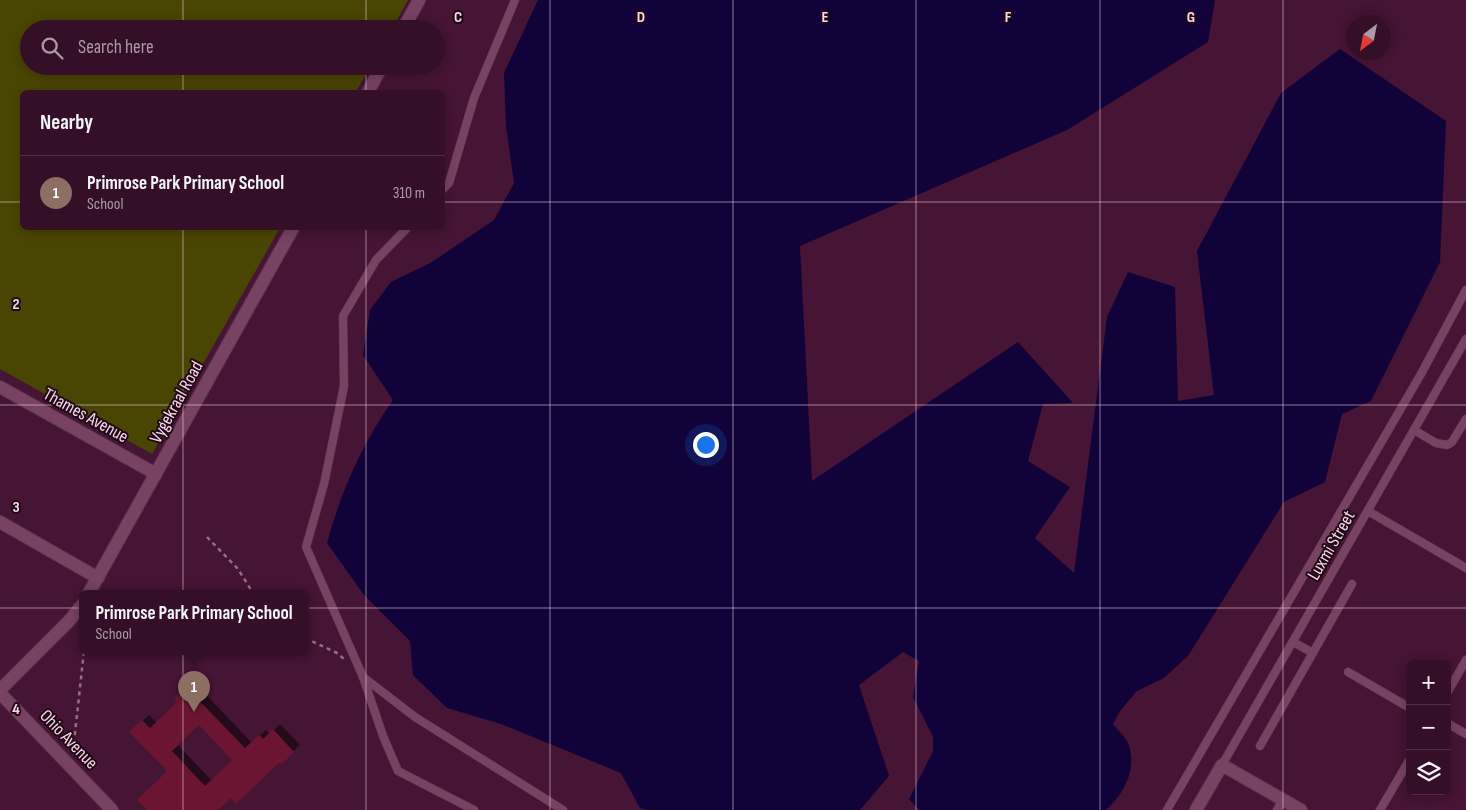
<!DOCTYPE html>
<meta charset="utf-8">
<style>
body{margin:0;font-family:"Sofia Sans Condensed",sans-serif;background:#3c182f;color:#f1f3f6}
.controls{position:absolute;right:15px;bottom:15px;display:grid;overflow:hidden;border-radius:8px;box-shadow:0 2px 12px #0003}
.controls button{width:45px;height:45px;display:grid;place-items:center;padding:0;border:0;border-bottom:1px solid #4e2f44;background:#340f27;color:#f1f3f6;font:25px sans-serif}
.compass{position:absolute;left:1346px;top:15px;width:45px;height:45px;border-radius:50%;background:#340f27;box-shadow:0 2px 12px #0003;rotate:212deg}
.you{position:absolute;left:705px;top:444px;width:18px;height:18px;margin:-12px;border:4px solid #fff;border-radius:50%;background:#1a73e8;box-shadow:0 0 0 8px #1a73e833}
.badge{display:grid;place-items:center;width:32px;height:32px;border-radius:50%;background:#bca0f2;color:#fff;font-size:16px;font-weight:700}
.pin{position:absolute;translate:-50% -41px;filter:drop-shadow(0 1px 2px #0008)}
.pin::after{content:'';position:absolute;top:26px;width:18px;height:15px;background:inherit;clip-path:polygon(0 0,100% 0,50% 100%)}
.popup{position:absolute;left:79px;top:590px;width:230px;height:65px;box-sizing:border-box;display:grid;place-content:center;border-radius:8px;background:#340f27;filter:drop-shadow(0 1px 4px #0005);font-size:16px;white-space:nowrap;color:#a99ca7}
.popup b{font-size:19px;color:#f1f3f6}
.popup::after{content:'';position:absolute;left:50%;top:100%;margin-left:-10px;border:10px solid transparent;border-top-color:#340f27}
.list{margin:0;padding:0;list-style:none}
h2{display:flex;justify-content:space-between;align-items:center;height:65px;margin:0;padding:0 20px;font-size:21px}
h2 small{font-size:16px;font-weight:400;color:#a99ca7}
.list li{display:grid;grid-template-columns:32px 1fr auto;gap:15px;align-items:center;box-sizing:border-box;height:75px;padding:0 20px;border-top:1px solid #4e2f44}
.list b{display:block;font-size:19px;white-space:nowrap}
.list p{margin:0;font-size:16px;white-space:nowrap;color:#a99ca7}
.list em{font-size:16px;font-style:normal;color:#a99ca7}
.icon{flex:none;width:28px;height:28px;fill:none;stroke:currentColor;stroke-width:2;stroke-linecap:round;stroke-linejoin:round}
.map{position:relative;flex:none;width:1466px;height:810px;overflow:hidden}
.search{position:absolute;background:#340f27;box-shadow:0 2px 12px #0003;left:20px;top:20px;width:425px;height:55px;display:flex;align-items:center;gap:12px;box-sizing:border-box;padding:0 18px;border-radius:28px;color:#a99ca7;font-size:19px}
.panel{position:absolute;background:#340f27;box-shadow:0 2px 12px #0003;left:20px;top:90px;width:425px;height:140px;border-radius:8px}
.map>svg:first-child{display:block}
.green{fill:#494503}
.water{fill:#110339}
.shadow{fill:#0007;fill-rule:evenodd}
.building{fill:#6b1533;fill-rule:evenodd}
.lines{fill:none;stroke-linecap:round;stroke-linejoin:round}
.service-casing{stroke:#5c344c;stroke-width:9}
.minor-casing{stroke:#5c344c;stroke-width:14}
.path{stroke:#996e87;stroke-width:2.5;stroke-dasharray:4 4;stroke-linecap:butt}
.service{stroke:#784262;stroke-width:8}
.minor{stroke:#784262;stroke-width:12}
.grid{fill:none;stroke:#f9d7e9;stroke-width:1;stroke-opacity:0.55}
.labels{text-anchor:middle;stroke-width:4;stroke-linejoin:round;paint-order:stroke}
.street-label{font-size:18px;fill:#f9d7e9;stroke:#200a17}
.grid-label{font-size:16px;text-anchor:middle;font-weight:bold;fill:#f9d7e9;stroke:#200a17;stroke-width:4;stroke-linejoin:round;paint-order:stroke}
</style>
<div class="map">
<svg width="1466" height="810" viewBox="0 0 1466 810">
<rect width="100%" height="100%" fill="#461434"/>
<path class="green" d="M 0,0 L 408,0 L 392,29 L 29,29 L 29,66 L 370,66 L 356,92 L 22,92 L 22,228 L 280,228 L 152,454 L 0,369 Z"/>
<path class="water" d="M 538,0 L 1215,0 L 1208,42 L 1067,130 L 800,246 L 812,481 L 1018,342 L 1073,403 L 1043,404 L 1028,461 L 1070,487 L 1035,538 L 1074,573 L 1107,317 L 1128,272 L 1175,287 L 1178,401 L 1214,395 L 1197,251 L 1281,93 L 1340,49 L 1446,121 L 1440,262 L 1371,401 L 1342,414 L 1325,482 L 1284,502 L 1188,656 L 1164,678 L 1137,691 L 1120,711 L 1113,724 C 1117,730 1125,736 1128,743 C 1138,768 1124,794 1106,810 L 919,810 L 909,799 L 933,751 L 933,737 L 913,697 L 919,661 L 903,652 L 859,685 L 889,776 L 860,810 L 647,810 L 640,808 L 621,773 L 501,724 L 447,708 L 413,675 L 410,641 L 364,595 L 327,543 C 341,491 362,444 393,400 L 363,355 L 370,310 L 391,282 L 432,262 L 494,220 L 514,183 L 506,126 L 504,73 Z"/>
<path class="shadow" d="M 193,681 L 252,743 L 266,730 L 270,734 L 280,724 L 300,745 L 282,762 L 280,760 L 231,796 L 216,810 L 149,810 L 168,771 L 131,732 L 149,715 L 157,723 L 179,702 L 176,699 ZM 199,723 L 234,760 L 212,781 L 177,744 Z"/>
<path class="building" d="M 186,687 L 245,748 L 259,735 L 263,739 L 273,729 L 294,752 L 282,764 L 280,762 L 236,804 L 231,798 L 218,810 L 147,810 L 137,800 L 167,771 L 129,732 L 142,720 L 150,728 L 177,702 L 174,699 ZM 199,725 L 232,760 L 205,786 L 172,751 Z"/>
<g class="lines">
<defs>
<g id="service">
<path d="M 442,190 L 449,183 L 474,98 L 515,0"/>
<path d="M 407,228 L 376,260 L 343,316 L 344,386 L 324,484 L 306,547 L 363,677 L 383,736 L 398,771 L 474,810"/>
<path d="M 1414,430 L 1436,443 L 1447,445 L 1452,442 L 1466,419"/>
<path d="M 1368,511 L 1466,568"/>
<path d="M 1293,642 L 1313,653"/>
<path d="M 1348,672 L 1410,708"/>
<path d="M 363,677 L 415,717 L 563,810"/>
<path d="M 1447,693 L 1466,660"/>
<path d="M 1447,723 L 1466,734"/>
<path d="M 1260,746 L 1352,584"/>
<path d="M 1222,765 L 1466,339"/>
<path d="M 1167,810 L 1421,374 L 1466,290"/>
<path d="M 1277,810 L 1283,800"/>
<path d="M 1380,810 L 1410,759"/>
</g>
<g id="minor">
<path d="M 403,29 L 419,0"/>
<path d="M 368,92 L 382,66"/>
<path d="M 0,387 L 156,474"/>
<path d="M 0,522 L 98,578"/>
<path d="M 89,593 L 293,228"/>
<path d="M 0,690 L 69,621 L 83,604"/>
<path d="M 0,693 L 112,810"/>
<path d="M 1196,810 L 1222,765 L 1301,810"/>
</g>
</defs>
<use href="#service" class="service-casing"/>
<use href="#minor" class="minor-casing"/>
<g class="path">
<path d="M 207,537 L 238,569 L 253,593"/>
<path d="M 305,638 L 337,653 L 344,659"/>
<path d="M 73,751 L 84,651"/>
</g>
<use href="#service" class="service"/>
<use href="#minor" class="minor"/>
</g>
<path class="grid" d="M 183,0 L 183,29M 366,0 L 366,29M 550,0 L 550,810M 733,0 L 733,810M 916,0 L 916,810M 1100,0 L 1100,810M 1283,0 L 1283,810M 183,66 L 183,92M 366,66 L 366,92M 0,202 L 22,202M 442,202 L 1466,202M 183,228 L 183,810M 366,228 L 366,810M 0,405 L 1466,405M 0,608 L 1466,608"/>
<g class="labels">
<g class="street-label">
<text transform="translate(176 402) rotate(-61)" y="6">Vygekraal Road</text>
<text transform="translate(86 415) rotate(29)" y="6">Thames Avenue</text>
<text transform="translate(1331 545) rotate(-60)" y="6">Luxmi Street</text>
<text transform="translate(69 739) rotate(46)" y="6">Ohio Avenue</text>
</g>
</g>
<g class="grid-label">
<text x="458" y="22">C</text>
<text x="641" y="22">D</text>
<text x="825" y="22">E</text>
<text x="1008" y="22">F</text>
<text x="1191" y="22">G</text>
<text x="16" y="309">2</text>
<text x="16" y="512">3</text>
<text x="16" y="714">4</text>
</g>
</svg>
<div class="controls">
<button>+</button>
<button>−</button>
<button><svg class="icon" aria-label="layers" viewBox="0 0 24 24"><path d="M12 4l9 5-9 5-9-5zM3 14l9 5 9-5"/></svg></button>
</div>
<svg class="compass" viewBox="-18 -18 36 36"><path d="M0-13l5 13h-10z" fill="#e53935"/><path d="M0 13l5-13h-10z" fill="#a99ca7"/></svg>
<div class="you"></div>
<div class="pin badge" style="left:194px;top:712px;background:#8d6e63">1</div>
<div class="popup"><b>Primrose Park Primary School</b>School</div>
<div class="search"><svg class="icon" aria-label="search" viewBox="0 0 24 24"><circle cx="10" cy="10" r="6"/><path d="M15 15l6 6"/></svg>Search here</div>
<section class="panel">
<h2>Nearby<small></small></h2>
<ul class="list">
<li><span class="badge" style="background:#8d6e63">1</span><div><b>Primrose Park Primary School</b><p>School</p></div><em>310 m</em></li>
</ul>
</section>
</div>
